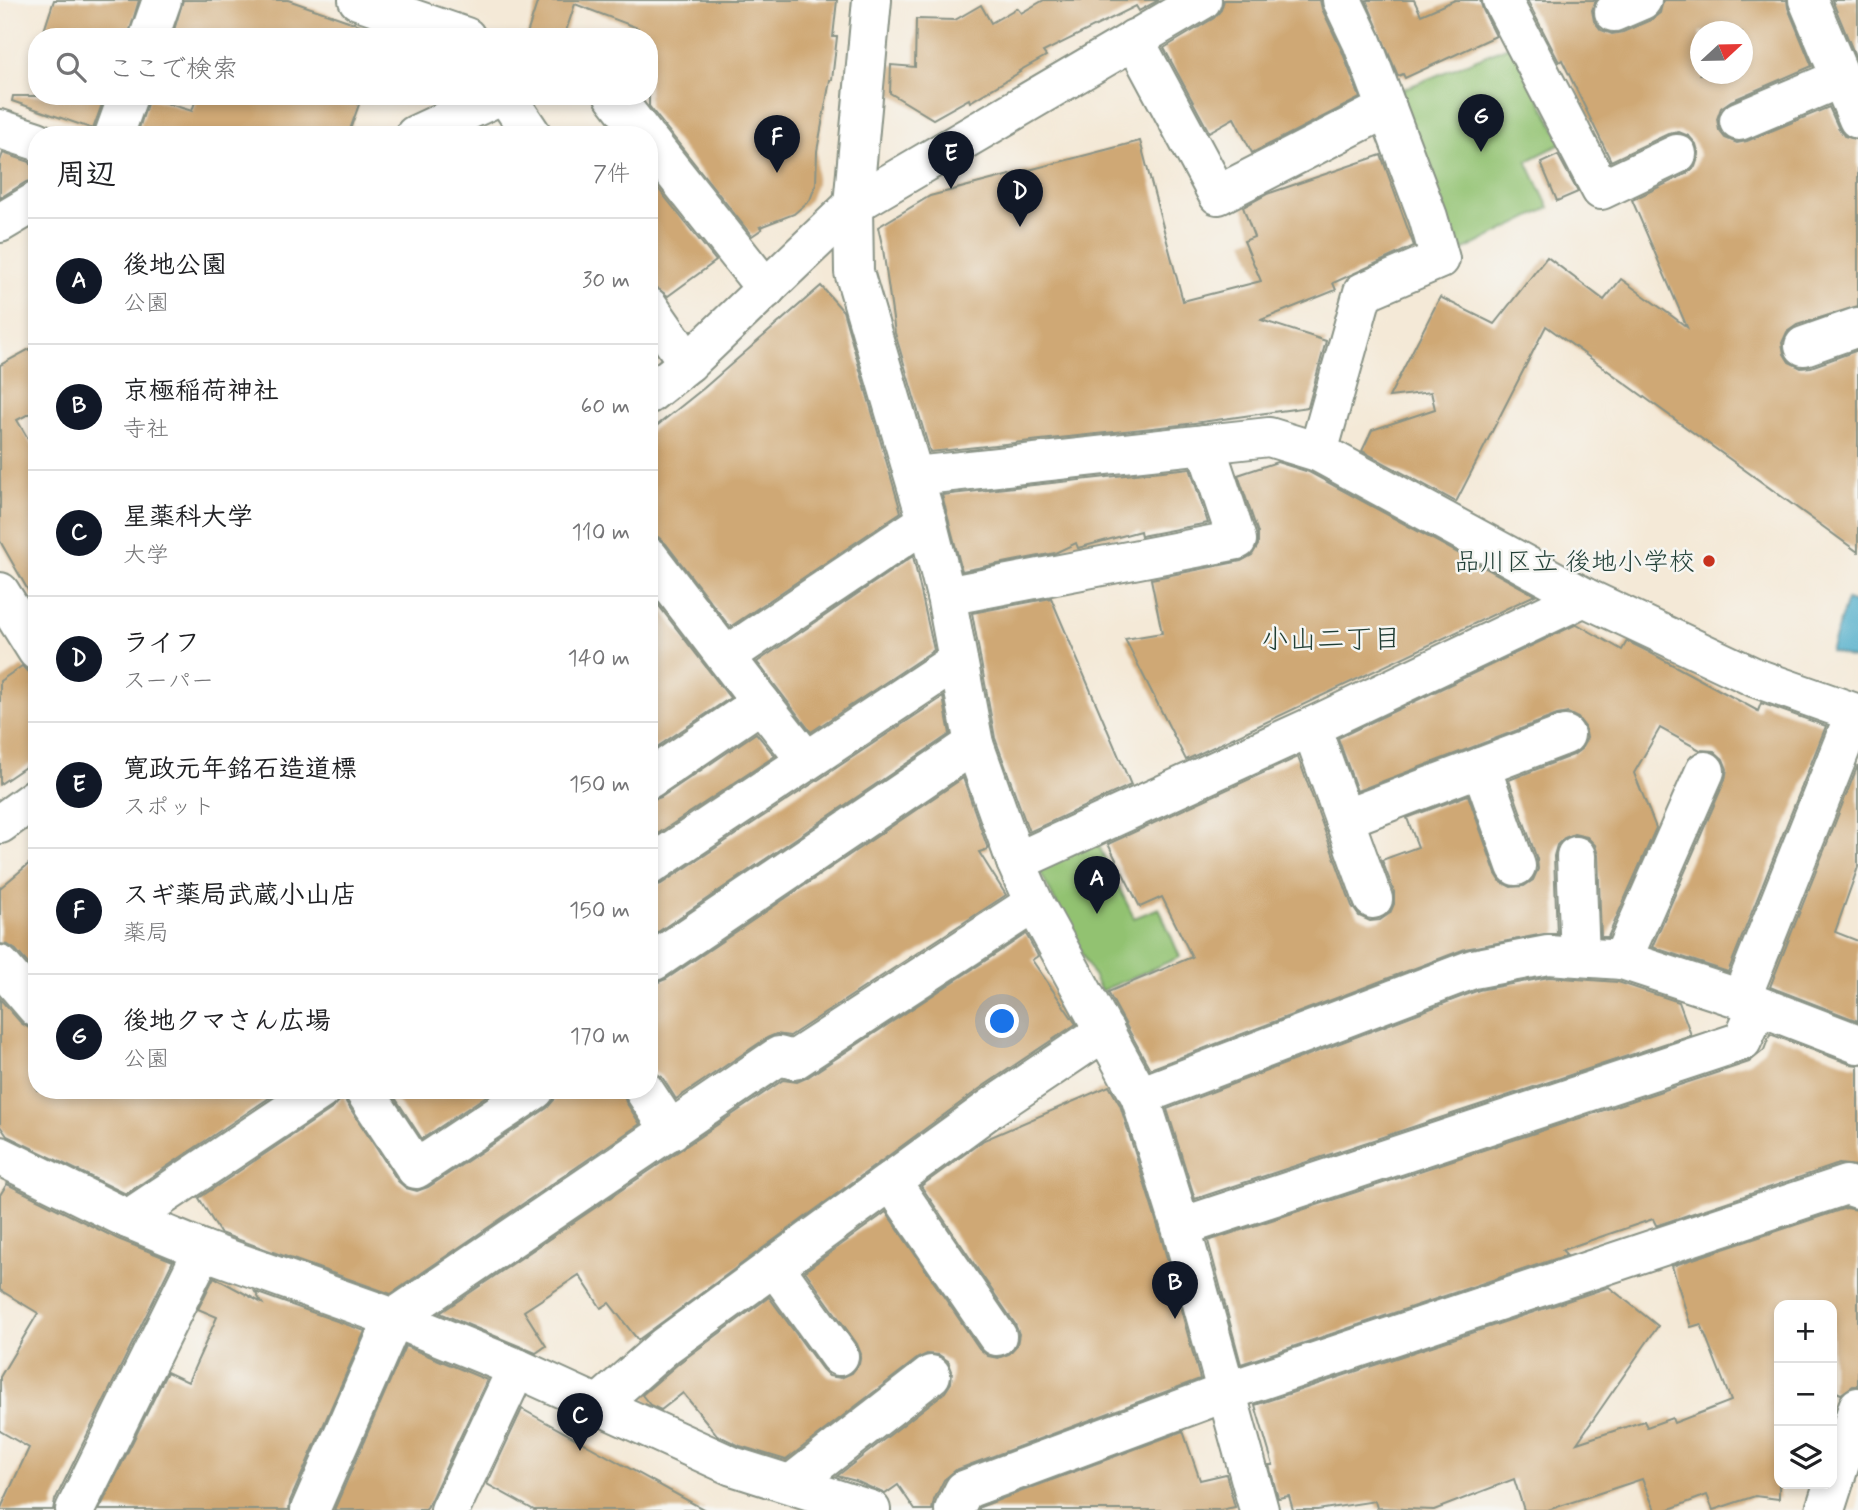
<!DOCTYPE html>
<html lang="ja">
<meta charset="utf-8">
<style>
body{margin:0;font-family:Mynerve,"Klee One",sans-serif;background:#f2f2f2;color:#202124}
.controls{position:absolute;right:21px;bottom:21px;display:grid;overflow:hidden;border-radius:14px;box-shadow:0 4px 10px #0003}
.controls button{width:63px;height:63px;display:grid;place-items:center;padding:0;border:0;border-bottom:2px solid #e0e0e0;background:#fff;color:#202124;font:35px sans-serif}
.compass{position:absolute;left:1690px;top:21px;width:63px;height:63px;border-radius:50%;background:#fff;box-shadow:0 4px 10px #0003;rotate:68deg}
.you{position:absolute;left:1003px;top:1022px;width:24px;height:24px;margin:-18px;border:5px solid #fff;border-radius:50%;background:#1a73e8;box-shadow:0 0 0 10px #1a73e833}
.badge{display:grid;place-items:center;width:46px;height:46px;border-radius:50%;background:#111827;color:#fff;font-size:23px;font-weight:700}
.pin{position:absolute;translate:-50% -58px;filter:drop-shadow(0 2px 4px #0008)}
.pin::after{content:'';position:absolute;top:37px;width:24px;height:21px;background:inherit;clip-path:polygon(0 0,100% 0,50% 100%)}
.list{margin:0;padding:0;list-style:none}
h2{display:flex;justify-content:space-between;align-items:center;height:91px;margin:0;padding:0 28px;font-size:30px}
h2 small{font-size:23px;font-weight:400;color:#757577}
.list li{display:grid;grid-template-columns:46px 1fr auto;gap:21px;align-items:center;box-sizing:border-box;height:126px;padding:0 28px;border-top:2px solid #e0e0e0}
.list b{display:block;font-size:26px;white-space:nowrap}
.list p{margin:0;font-size:23px;white-space:nowrap;color:#757577}
.list em{font-size:23px;font-style:normal;color:#757577}
.icon{flex:none;width:38px;height:38px;fill:none;stroke:currentColor;stroke-width:2;stroke-linecap:round;stroke-linejoin:round}
.map{position:relative;flex:none;width:1858px;height:1510px;overflow:hidden}
.search{position:absolute;background:#fff;box-shadow:0 4px 10px #0003;left:28px;top:28px;width:630px;height:77px;display:flex;align-items:center;gap:18px;box-sizing:border-box;padding:0 24px;border-radius:28px;color:#757577;font-size:26px}
.panel{position:absolute;background:#fff;box-shadow:0 4px 10px #0003;left:28px;top:126px;width:630px;height:973px;border-radius:28px}
.map>svg:first-child{display:block}
.green{fill:#92c271;stroke:#588052;stroke-width:2}
.water{fill:#49aac8;stroke:#34747e;stroke-width:2}
.building{fill:#cfa875;fill-rule:evenodd}
.lines{fill:none;stroke-linecap:round;stroke-linejoin:round}
.minor-casing{stroke:#8a9386;stroke-width:42}
.minor{stroke:#fff;stroke-width:38}
.poi-dot{fill:#c8321e;stroke:#f6f6f2;stroke-width:2.5}
.labels{text-anchor:middle;stroke-width:5;stroke-linejoin:round;paint-order:stroke}
.poi-label{font-size:26px;fill:#1f3d34;stroke:#f6f6f2;text-anchor:end}
.neighbourhood-label{font-size:28px;fill:#1f3d34;stroke:#f6f6f2}
</style>
<div class="map">
<svg width="1858" height="1510" viewBox="0 0 1858 1510">
<rect width="100%" height="100%" fill="#f6f6f2"/>
<filter id="ink" filterUnits="userSpaceOnUse"><feTurbulence type="fractalNoise" baseFrequency=".0143" numOctaves="2"/><feDisplacementMap in="SourceGraphic" scale="14" xChannelSelector="R" yChannelSelector="G"/><feConvolveMatrix kernelMatrix="1 2 1 2 8 2 1 2 1" color-interpolation-filters="sRGB"/></filter>
<filter id="wash" filterUnits="userSpaceOnUse"><feTurbulence type="fractalNoise" baseFrequency=".00686" numOctaves="4" result="noise"/><feDisplacementMap in="SourceGraphic" scale="28" xChannelSelector="R" yChannelSelector="G"/><feGaussianBlur stdDeviation="1.57" result="paint"/><feColorMatrix in="noise" values="0 0 0 0 0 0 0 0 0 0 0 0 0 0 0 0 0 1.4 0 .05"/><feComposite in="paint" operator="in"/></filter>
<g filter="url(#wash)">
<rect width="100%" height="100%" fill="#f4e9d7"/>
<g class="green">
<path d="M 1511,45 L 1563,143 L 1527,161 L 1549,208 L 1452,256 L 1396,92 Z"/>
<path d="M 1095,838 L 1134,918 L 1159,908 L 1180,957 L 1101,991 L 1036,864 Z"/>
</g>
<path class="water" d="M 1847,600 L 1858,604 L 1858,660 L 1830,651 Z"/>
<g id="blocks">
<g class="building">
<path d="M 54,0 L 139,0 L 128,37 L 42,37 Z"/>
<path d="M 183,0 L 288,0 L 380,32 L 380,37 L 172,37 Z"/>
<path d="M 538,0 L 837,0 L 833,37 L 837,37 L 832,80 L 830,80 L 817,151 L 816,184 L 810,200 L 794,214 L 760,227 L 762,229 L 752,236 L 649,106 L 649,37 L 635,37 L 638,28 L 575,4 L 564,37 L 526,37 Z"/>
<path d="M 1044,0 L 1159,0 L 1139,11 L 1136,6 L 1043,52 L 1046,56 L 1019,71 L 1020,72 L 970,102 L 969,99 L 933,119 L 890,93 L 891,65 L 915,67 L 916,19 L 955,20 L 981,5 L 991,23 L 1017,8 L 1021,13 Z"/>
<path d="M 1224,0 L 1320,0 L 1322,9 L 1342,51 L 1360,98 L 1252,153 L 1234,118 L 1209,132 L 1164,48 L 1214,18 L 1221,10 Z"/>
<path d="M 1366,0 L 1414,0 L 1421,15 L 1455,0 L 1480,0 L 1483,10 L 1496,36 L 1405,78 L 1403,74 L 1398,76 Z"/>
<path d="M 1527,0 L 1596,0 L 1592,10 L 1594,21 L 1601,30 L 1612,34 L 1623,32 L 1651,20 L 1660,13 L 1663,0 L 1787,0 L 1788,8 L 1812,66 L 1731,101 L 1721,108 L 1717,119 L 1719,130 L 1725,138 L 1737,143 L 1747,141 L 1829,107 L 1838,127 L 1844,136 L 1858,140 L 1858,306 L 1797,325 L 1787,332 L 1782,343 L 1784,354 L 1789,362 L 1801,368 L 1811,367 L 1858,350 L 1858,552 L 1546,326 L 1456,502 L 1362,451 L 1372,430 L 1435,409 L 1431,392 L 1389,397 L 1440,297 L 1494,324 L 1547,257 L 1604,300 L 1621,279 L 1687,327 L 1632,200 L 1686,174 L 1695,167 L 1699,155 L 1696,144 L 1689,136 L 1679,132 L 1668,134 L 1611,161 L 1562,60 L 1559,62 ZM 1700,32 L 1742,32 L 1742,74 L 1700,74 Z"/>
<path d="M 1832,0 L 1858,0 L 1858,63 Z"/>
<path d="M 13,96 L 105,96 L 93,129 L 12,101 Z"/>
<path d="M 197,96 L 362,96 L 348,135 L 137,135 L 149,98 L 192,111 Z"/>
<path d="M 1140,141 L 1183,301 L 1261,281 L 1244,241 L 1254,237 L 1243,207 L 1267,194 L 1381,155 L 1414,246 L 1333,283 L 1336,290 L 1261,320 L 1326,341 L 1308,407 L 1180,425 L 930,452 L 895,333 L 883,249 L 878,227 L 930,196 Z"/>
<path d="M 3,153 L 30,162 L 37,179 L 26,182 L 0,198 L 0,161 Z"/>
<path d="M 1558,155 L 1578,192 L 1557,201 L 1541,163 Z"/>
<path d="M 649,177 L 716,261 L 668,296 L 649,283 Z"/>
<path d="M 821,286 L 843,311 L 901,512 L 730,627 L 666,544 L 658,537 L 649,536 L 649,432 L 704,388 Z"/>
<path d="M 37,345 L 37,410 L 17,420 L 37,454 L 37,606 L 0,541 L 0,365 Z"/>
<path d="M 1277,462 L 1309,472 L 1535,595 L 1186,760 L 1125,639 L 1162,633 L 1151,579 L 1241,561 L 1252,555 L 1258,545 L 1258,533 L 1238,475 Z"/>
<path d="M 1190,468 L 1208,523 L 1141,536 L 1140,531 L 1078,548 L 1076,543 L 1055,553 L 962,571 L 942,495 Z"/>
<path d="M 913,556 L 934,650 L 811,732 L 757,662 Z"/>
<path d="M 649,593 L 730,698 L 654,749 L 649,742 Z"/>
<path d="M 1051,598 L 1131,785 L 1029,832 L 995,738 L 972,613 Z"/>
<path d="M 1577,624 L 1622,650 L 1627,641 L 1649,652 L 1758,711 L 1761,703 L 1826,726 L 1728,972 L 1652,947 L 1725,780 L 1727,769 L 1723,759 L 1714,751 L 1700,750 L 1660,728 L 1634,773 L 1656,828 L 1608,937 L 1601,937 L 1598,855 L 1595,845 L 1587,837 L 1574,834 L 1564,838 L 1557,845 L 1554,856 L 1557,934 L 1544,934 L 1465,949 L 1150,1069 L 1108,992 L 1192,957 L 1162,897 L 1140,907 L 1108,844 L 1298,757 L 1352,906 L 1359,916 L 1370,921 L 1380,920 L 1390,913 L 1394,904 L 1394,892 L 1382,860 L 1418,847 L 1407,818 L 1468,795 L 1496,874 L 1501,882 L 1511,887 L 1524,886 L 1533,880 L 1538,869 L 1537,859 L 1509,780 L 1573,755 L 1581,749 L 1587,738 L 1585,727 L 1578,718 L 1568,713 L 1557,715 L 1357,791 L 1338,738 Z"/>
<path d="M 22,666 L 27,671 L 37,673 L 37,759 L 0,784 L 0,681 Z"/>
<path d="M 943,697 L 950,734 L 649,938 L 649,888 L 661,884 Z"/>
<path d="M 756,733 L 775,756 L 656,835 L 649,825 L 649,801 L 661,797 Z"/>
<path d="M 1858,765 L 1858,867 L 1835,932 L 1858,941 L 1858,1021 L 1770,987 Z"/>
<path d="M 963,778 L 988,849 L 979,852 L 1006,895 L 790,1036 L 776,1034 L 767,1038 L 676,1099 L 662,1077 L 649,1069 L 649,982 L 656,983 L 666,979 Z"/>
<path d="M 37,857 L 37,974 L 16,950 L 8,945 L 0,944 L 0,888 Z"/>
<path d="M 1026,934 L 1038,956 L 1032,960 L 1076,1024 L 982,1087 L 638,1340 L 609,1303 L 601,1308 L 579,1275 L 524,1311 L 546,1346 L 536,1353 L 440,1313 L 783,1080 L 797,1082 L 806,1078 Z"/>
<path d="M 1549,977 L 1618,982 L 1679,1002 L 1691,1035 L 1195,1199 L 1167,1109 L 1479,990 Z"/>
<path d="M 0,999 L 21,1023 L 29,1028 L 37,1029 L 37,1090 L 281,1090 L 126,1194 L 7,1136 L 0,1126 Z"/>
<path d="M 1770,1034 L 1850,1064 L 1858,1065 L 1858,1166 L 1839,1164 L 1658,1225 L 1656,1225 L 1653,1219 L 1562,1250 L 1567,1255 L 1241,1364 L 1208,1241 L 1749,1062 L 1764,1050 Z"/>
<path d="M 1109,1086 L 1120,1105 L 1160,1233 L 1200,1379 L 956,1470 L 944,1480 L 934,1500 L 932,1510 L 915,1510 L 898,1485 L 885,1494 L 856,1481 L 837,1476 L 945,1392 L 951,1383 L 952,1371 L 948,1361 L 939,1355 L 927,1354 L 918,1358 L 786,1460 L 740,1446 L 717,1435 L 683,1393 L 661,1410 L 650,1405 L 642,1395 L 679,1363 L 769,1297 L 822,1369 L 829,1376 L 841,1378 L 852,1373 L 859,1364 L 861,1354 L 857,1344 L 805,1271 L 886,1212 L 979,1348 L 988,1356 L 998,1358 L 1009,1354 L 1017,1345 L 1019,1334 L 1015,1324 L 921,1186 L 984,1140 Z"/>
<path d="M 390,1090 L 495,1090 L 422,1139 Z"/>
<path d="M 557,1090 L 622,1090 L 626,1102 L 640,1124 L 391,1294 L 220,1233 L 199,1198 L 333,1108 L 340,1100 L 342,1092 L 346,1102 L 398,1181 L 406,1188 L 417,1191 L 428,1187 L 547,1108 L 554,1100 Z"/>
<path d="M 7,1184 L 118,1239 L 173,1261 L 55,1500 L 53,1510 L 0,1510 L 29,1448 L 0,1431 L 0,1377 L 38,1313 L 0,1290 L 0,1195 Z"/>
<path d="M 1846,1208 L 1858,1210 L 1858,1386 L 1853,1386 L 1841,1394 L 1832,1390 L 1832,1305 L 1779,1305 L 1779,1499 L 1755,1496 L 1713,1510 L 1707,1495 L 1667,1510 L 1655,1510 L 1642,1479 L 1548,1510 L 1524,1510 L 1514,1479 L 1434,1510 L 1377,1508 L 1375,1501 L 1317,1510 L 1293,1510 L 1289,1496 L 1278,1498 L 1269,1465 L 1273,1465 L 1255,1405 L 1609,1287 L 1658,1326 L 1577,1443 L 1644,1421 L 1647,1427 L 1672,1418 L 1674,1423 L 1731,1401 L 1701,1324 L 1691,1327 L 1672,1266 Z"/>
<path d="M 214,1277 L 262,1303 L 255,1292 L 365,1331 L 290,1501 L 289,1510 L 99,1510 L 167,1372 L 188,1382 L 217,1317 L 198,1309 Z"/>
<path d="M 405,1346 L 487,1380 L 426,1510 L 334,1510 Z"/>
<path d="M 522,1409 L 587,1445 L 705,1510 L 534,1510 L 487,1484 Z"/>
<path d="M 1183,1431 L 1200,1480 L 1226,1474 L 1235,1507 L 1220,1510 L 978,1510 L 980,1507 Z"/>
</g>
</g>
</g>
<g filter="url(#ink)">
<use href="#blocks" fill-opacity="0" stroke="#8a9386" stroke-width="2"/>
<g class="lines">
<defs>
<g id="minor">
<path d="M 358,0 L 466,37"/>
<path d="M 872,0 L 853,205 L 854,272 L 927,521 L 946,596 L 974,744 L 1016,862 L 1034,903 L 1140,1096 L 1181,1227 L 1259,1510"/>
<path d="M 1502,0 L 1601,190 L 1677,154"/>
<path d="M 1808,0 L 1858,119"/>
<path d="M 1614,12 L 1642,0"/>
<path d="M 149,37 L 162,0"/>
<path d="M 1134,39 L 1218,195 L 1387,108"/>
<path d="M 506,96 L 532,135"/>
<path d="M 614,96 L 644,135"/>
<path d="M 1739,121 L 1841,78"/>
<path d="M 0,129 L 37,141"/>
<path d="M 114,135 L 128,96"/>
<path d="M 415,135 L 499,96"/>
<path d="M 649,141 L 766,289"/>
<path d="M 0,223 L 37,201"/>
<path d="M 649,307 L 688,363"/>
<path d="M 1804,346 L 1858,327"/>
<path d="M 649,394 L 688,363 L 853,205 L 1202,0"/>
<path d="M 1318,452 L 1363,292 L 1440,259 L 1428,217 L 1362,42 L 1342,0"/>
<path d="M 915,476 L 1269,437 L 1318,452 L 1584,597 L 1756,678 L 1858,714"/>
<path d="M 649,557 L 761,703 L 649,779"/>
<path d="M 0,592 L 37,651"/>
<path d="M 946,596 L 1237,540 L 1205,444"/>
<path d="M 726,656 L 927,521"/>
<path d="M 761,703 L 806,760"/>
<path d="M 1311,727 L 1373,899"/>
<path d="M 1481,767 L 1516,866"/>
<path d="M 1344,819 L 1565,735"/>
<path d="M 0,824 L 37,797"/>
<path d="M 1576,856 L 1580,957"/>
<path d="M 1016,862 L 1311,727 L 1584,597"/>
<path d="M 649,866 L 957,661"/>
<path d="M 1622,960 L 1705,771"/>
<path d="M 654,961 L 974,744"/>
<path d="M 0,965 L 37,1008"/>
<path d="M 1741,999 L 1855,713"/>
<path d="M 364,1090 L 416,1169 L 535,1090"/>
<path d="M 644,1090 L 671,1131"/>
<path d="M 1140,1096 L 1473,969 L 1548,955 L 1622,960 L 1741,999 L 1858,1044"/>
<path d="M 0,1156 L 128,1219 L 203,1250 L 394,1318 L 517,1368 L 732,1466 L 871,1510"/>
<path d="M 891,1181 L 997,1336"/>
<path d="M 128,1219 L 321,1090"/>
<path d="M 1181,1227 L 1742,1041 L 1758,1006"/>
<path d="M 774,1266 L 839,1356"/>
<path d="M 598,1405 L 665,1346 L 995,1105 L 1105,1031"/>
<path d="M 791,1484 L 931,1375"/>
<path d="M 75,1510 L 203,1250"/>
<path d="M 310,1510 L 394,1318 L 779,1056 L 794,1060 L 1034,903"/>
<path d="M 450,1510 L 517,1368"/>
<path d="M 954,1510 L 964,1490 L 1240,1387 L 1846,1185 L 1858,1189"/>
<path d="M 1825,1510 L 1858,1407"/>
</g>
</defs>
<use href="#minor" class="minor-casing"/>
<use href="#minor" class="minor"/>
</g>
</g>
<circle class="poi-dot" cx="1709" cy="561" r="7"/>
<g class="labels">
<g class="poi-label">
<text x="1695" y="570">品川区立 後地小学校</text>
</g>
<g class="neighbourhood-label">
<text x="1331" y="648">小山二丁目</text>
</g>
</g>
</svg>
<div class="controls">
<button>+</button>
<button>−</button>
<button><svg class="icon" aria-label="layers" viewBox="0 0 24 24"><path d="M12 4l9 5-9 5-9-5zM3 14l9 5 9-5"/></svg></button>
</div>
<svg class="compass" viewBox="-18 -18 36 36"><path d="M0-13l5 13h-10z" fill="#e53935"/><path d="M0 13l5-13h-10z" fill="#757577"/></svg>
<div class="you"></div>
<div class="pin badge" style="left:1097px;top:914px">A</div>
<div class="pin badge" style="left:1175px;top:1319px">B</div>
<div class="pin badge" style="left:580px;top:1451px">C</div>
<div class="pin badge" style="left:1020px;top:227px">D</div>
<div class="pin badge" style="left:951px;top:189px">E</div>
<div class="pin badge" style="left:777px;top:173px">F</div>
<div class="pin badge" style="left:1481px;top:152px">G</div>
<div class="search"><svg class="icon" aria-label="search" viewBox="0 0 24 24"><circle cx="10" cy="10" r="6"/><path d="M15 15l6 6"/></svg>ここで検索</div>
<section class="panel">
<h2>周辺<small>7件</small></h2>
<ul class="list">
<li><span class="badge">A</span><div><b>後地公園</b><p>公園</p></div><em>30 m</em></li>
<li><span class="badge">B</span><div><b>京極稲荷神社</b><p>寺社</p></div><em>60 m</em></li>
<li><span class="badge">C</span><div><b>星薬科大学</b><p>大学</p></div><em>110 m</em></li>
<li><span class="badge">D</span><div><b>ライフ</b><p>スーパー</p></div><em>140 m</em></li>
<li><span class="badge">E</span><div><b>寛政元年銘石造道標</b><p>スポット</p></div><em>150 m</em></li>
<li><span class="badge">F</span><div><b>スギ薬局武蔵小山店</b><p>薬局</p></div><em>150 m</em></li>
<li><span class="badge">G</span><div><b>後地クマさん広場</b><p>公園</p></div><em>170 m</em></li>
</ul>
</section>
</div>
